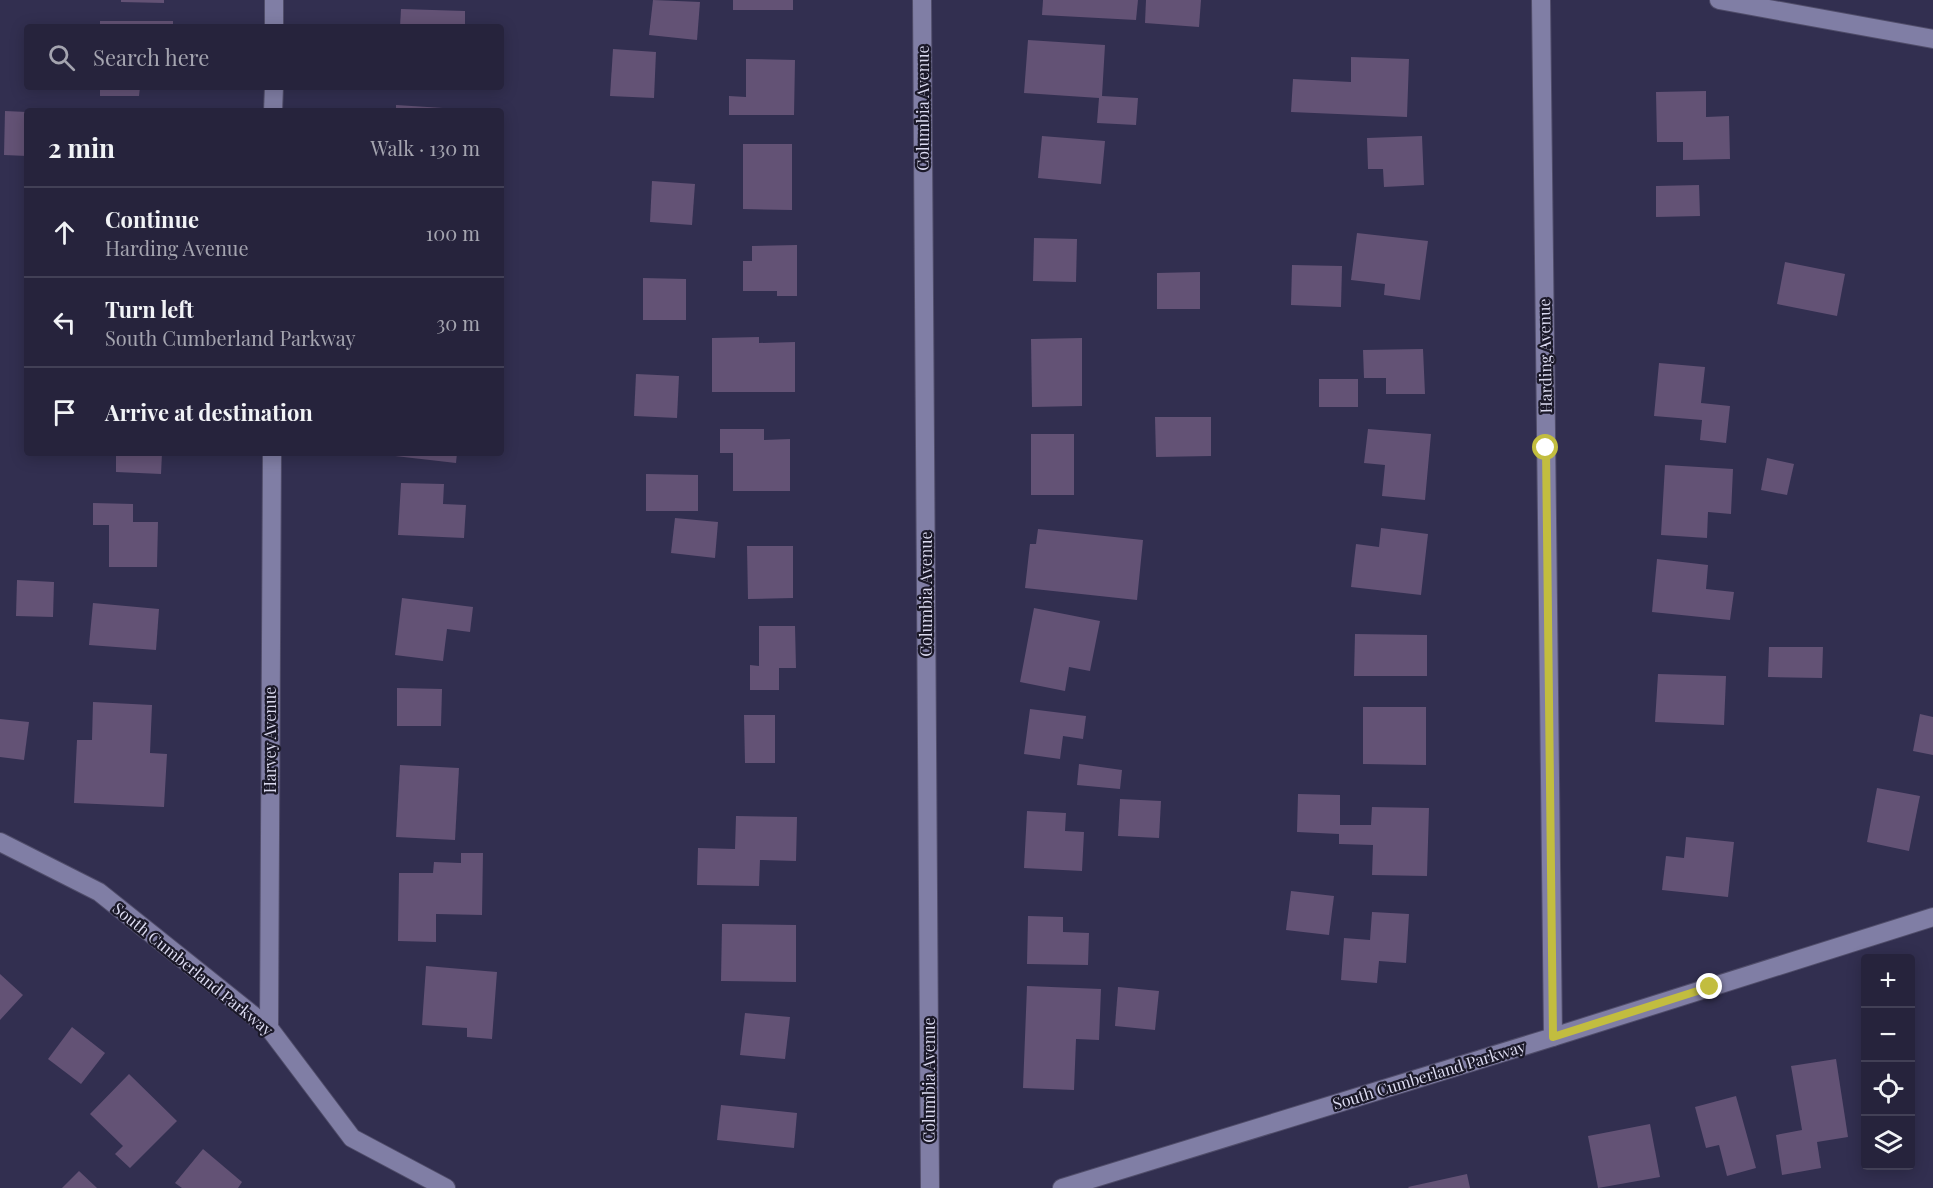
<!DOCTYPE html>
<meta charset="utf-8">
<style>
body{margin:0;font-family:"Playfair Display",serif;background:#322f47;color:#f1f3f6}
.controls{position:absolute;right:18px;bottom:18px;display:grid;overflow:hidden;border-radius:6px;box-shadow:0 3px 15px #0003}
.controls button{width:54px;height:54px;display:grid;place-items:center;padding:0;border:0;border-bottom:2px solid #424056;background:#26233c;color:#f1f3f6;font:30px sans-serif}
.stop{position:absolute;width:18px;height:18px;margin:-14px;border:4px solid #c2bd3f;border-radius:50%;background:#fff}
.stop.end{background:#c2bd3f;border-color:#fff;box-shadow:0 2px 6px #0008}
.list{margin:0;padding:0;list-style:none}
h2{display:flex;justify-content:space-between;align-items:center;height:78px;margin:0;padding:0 24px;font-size:26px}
h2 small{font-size:20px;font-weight:400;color:#a4a4af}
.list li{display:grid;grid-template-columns:39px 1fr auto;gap:18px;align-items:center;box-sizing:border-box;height:90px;padding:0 24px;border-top:2px solid #424056}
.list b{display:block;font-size:22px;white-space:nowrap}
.list p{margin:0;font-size:20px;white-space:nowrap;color:#a4a4af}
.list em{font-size:20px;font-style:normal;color:#a4a4af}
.icon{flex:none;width:33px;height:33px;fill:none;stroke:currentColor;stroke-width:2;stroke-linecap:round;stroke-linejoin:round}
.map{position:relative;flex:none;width:1933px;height:1188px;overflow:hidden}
.search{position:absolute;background:#26233c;box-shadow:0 3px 15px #0003;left:24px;top:24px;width:480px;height:66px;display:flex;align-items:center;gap:15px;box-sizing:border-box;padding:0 21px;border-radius:6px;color:#a4a4af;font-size:22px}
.panel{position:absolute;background:#26233c;box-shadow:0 3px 15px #0003;left:24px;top:108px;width:480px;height:348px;border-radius:6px}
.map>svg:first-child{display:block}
.building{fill:#635275}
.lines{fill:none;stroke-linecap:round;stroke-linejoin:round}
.minor-casing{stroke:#504d6a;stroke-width:20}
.minor{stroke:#807ea5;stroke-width:18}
.route{stroke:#c2bd3f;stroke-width:8}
.labels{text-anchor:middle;stroke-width:4.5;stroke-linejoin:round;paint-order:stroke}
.street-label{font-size:16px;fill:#dcdbf1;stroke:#1b1929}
</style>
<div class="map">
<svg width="1933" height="1188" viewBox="0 0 1933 1188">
<rect width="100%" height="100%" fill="#322f50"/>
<g class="building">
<path d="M 121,0 L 164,0 L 164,3 L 121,2 Z"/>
<path d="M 653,0 L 700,2 L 697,40 L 649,35 Z"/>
<rect x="733" y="0" width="60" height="10"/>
<path d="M 1043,0 L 1138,0 L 1136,20 L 1042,15 Z"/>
<path d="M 1146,0 L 1201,0 L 1199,27 L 1145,23 Z"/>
<path d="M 401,9 L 465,11 L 465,27 L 400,27 Z"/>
<rect x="100" y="21" width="73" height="6"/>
<path d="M 1028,40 L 1105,45 L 1102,96 L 1138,98 L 1136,125 L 1097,123 L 1099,98 L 1024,93 Z"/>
<path d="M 613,49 L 656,52 L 654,98 L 610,96 Z"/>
<path d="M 1351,57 L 1409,59 L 1407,117 L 1291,112 L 1293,79 L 1351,82 Z"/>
<path d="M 746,59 L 795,60 L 794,115 L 729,115 L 729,96 L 746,97 Z"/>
<path d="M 100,87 L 140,87 L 139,96 L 100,96 Z"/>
<path d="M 1706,91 L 1706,117 L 1729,116 L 1730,159 L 1683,160 L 1683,142 L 1657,142 L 1656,92 Z"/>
<path d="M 396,105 L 443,108 L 443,111 L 396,111 Z"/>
<path d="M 5,111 L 27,112 L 27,156 L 4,155 Z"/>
<path d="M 1042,136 L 1105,141 L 1101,184 L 1038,178 Z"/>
<path d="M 1422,136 L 1424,185 L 1384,187 L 1383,169 L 1368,169 L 1367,138 Z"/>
<path d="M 743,144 L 792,144 L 792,210 L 743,209 Z"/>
<path d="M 652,181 L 695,184 L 692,225 L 650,222 Z"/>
<path d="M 1699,185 L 1700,216 L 1656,217 L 1656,186 Z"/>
<path d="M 1357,233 L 1428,241 L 1420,300 L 1384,295 L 1385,284 L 1351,280 Z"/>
<path d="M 1034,238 L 1077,239 L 1076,282 L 1033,281 Z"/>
<path d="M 797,245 L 797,296 L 777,296 L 777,291 L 743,291 L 743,261 L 752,261 L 752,246 Z"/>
<path d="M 1785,262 L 1845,274 L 1837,316 L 1777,304 Z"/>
<path d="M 1292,265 L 1342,266 L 1341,307 L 1291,305 Z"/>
<path d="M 1200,272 L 1200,309 L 1157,309 L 1157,273 Z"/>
<path d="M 643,278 L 686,279 L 686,320 L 643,320 Z"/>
<path d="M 759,337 L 759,343 L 795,342 L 795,392 L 712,392 L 712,338 Z"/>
<path d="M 1082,338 L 1082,406 L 1032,407 L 1031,339 Z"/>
<path d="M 1423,349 L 1425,394 L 1386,394 L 1386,378 L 1364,378 L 1363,350 Z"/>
<path d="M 1659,363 L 1705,367 L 1701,403 L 1730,406 L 1726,443 L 1700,440 L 1702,420 L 1654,416 Z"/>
<path d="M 636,374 L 679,376 L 677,418 L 634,416 Z"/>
<rect x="1319" y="379" width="39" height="28"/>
<path d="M 1155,417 L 1211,417 L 1211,456 L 1156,457 Z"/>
<path d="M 720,429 L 764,429 L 764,440 L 790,439 L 790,491 L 733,491 L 733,453 L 720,453 Z"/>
<path d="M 1368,429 L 1431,434 L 1425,500 L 1382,496 L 1385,465 L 1364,463 Z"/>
<rect x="1031" y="434" width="43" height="61"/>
<path d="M 116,453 L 162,453 L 161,474 L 116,472 Z"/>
<path d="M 396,453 L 457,453 L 456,463 L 395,456 Z"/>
<path d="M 1767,458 L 1794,464 L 1787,495 L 1761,490 Z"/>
<path d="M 1665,465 L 1733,469 L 1731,514 L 1708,512 L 1707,538 L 1661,535 Z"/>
<path d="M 646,474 L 698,475 L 698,511 L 646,511 Z"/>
<path d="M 401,483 L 444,484 L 443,504 L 466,505 L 464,538 L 398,535 Z"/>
<path d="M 93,503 L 133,504 L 133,522 L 158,522 L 157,567 L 109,567 L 109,525 L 93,525 Z"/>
<path d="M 675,518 L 718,522 L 715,558 L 671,553 Z"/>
<path d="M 1381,528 L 1428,534 L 1421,595 L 1351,587 L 1356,544 L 1379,547 Z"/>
<path d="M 1038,529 L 1143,540 L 1137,600 L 1025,588 L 1030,544 L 1036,544 Z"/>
<path d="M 747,546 L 793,546 L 793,598 L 748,599 Z"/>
<path d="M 1657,559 L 1708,565 L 1706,589 L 1734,592 L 1730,620 L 1652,612 Z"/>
<path d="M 17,580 L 54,582 L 53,617 L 16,616 Z"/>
<path d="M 402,598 L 473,607 L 470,632 L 447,629 L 443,661 L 395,655 Z"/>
<path d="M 93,603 L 159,609 L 156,650 L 89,645 Z"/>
<path d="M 1034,608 L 1100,621 L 1090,671 L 1069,667 L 1065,691 L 1020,682 Z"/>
<path d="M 759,626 L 795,626 L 796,668 L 779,668 L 779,690 L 750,690 L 750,665 L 759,666 Z"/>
<path d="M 1355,634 L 1427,635 L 1427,676 L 1354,676 Z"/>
<path d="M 1769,647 L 1823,647 L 1822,678 L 1768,677 Z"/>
<path d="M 1658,674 L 1726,676 L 1724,725 L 1655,722 Z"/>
<path d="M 397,688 L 442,689 L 441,726 L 397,726 Z"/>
<path d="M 93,702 L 152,705 L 150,753 L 167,754 L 164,807 L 74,803 L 77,740 L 92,740 Z"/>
<path d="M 1363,707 L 1426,707 L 1426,765 L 1363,764 Z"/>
<path d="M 1030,709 L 1086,716 L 1083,739 L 1063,736 L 1060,759 L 1024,754 Z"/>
<path d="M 1920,714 L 1933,717 L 1933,755 L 1913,751 Z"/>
<path d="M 744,715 L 775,715 L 775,763 L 745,763 Z"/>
<path d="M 0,719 L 29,722 L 24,760 L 0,757 Z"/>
<path d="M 1079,764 L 1122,770 L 1120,789 L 1077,785 Z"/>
<path d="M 400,765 L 459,768 L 455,840 L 396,837 Z"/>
<path d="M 1877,788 L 1920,796 L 1909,851 L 1867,842 Z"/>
<path d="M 1298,794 L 1340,795 L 1340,825 L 1371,825 L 1372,807 L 1429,808 L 1427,876 L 1372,875 L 1373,845 L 1339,844 L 1339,834 L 1297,832 Z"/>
<path d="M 1120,799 L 1161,801 L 1159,838 L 1118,836 Z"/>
<path d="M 1027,811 L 1066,813 L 1065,831 L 1084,832 L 1082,871 L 1024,868 Z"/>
<path d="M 736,816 L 797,817 L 796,861 L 760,860 L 759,886 L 697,885 L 698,848 L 735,849 Z"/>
<path d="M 1686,837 L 1734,842 L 1728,897 L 1662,890 L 1666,856 L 1684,858 Z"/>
<path d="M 461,853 L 483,853 L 482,915 L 436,914 L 436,942 L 398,941 L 399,873 L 433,873 L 434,862 L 461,863 Z"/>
<path d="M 1291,891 L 1334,896 L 1329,935 L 1286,930 Z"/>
<path d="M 1372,912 L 1409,914 L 1406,963 L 1379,961 L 1377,983 L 1341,980 L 1344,938 L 1370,940 Z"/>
<path d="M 1028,916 L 1063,917 L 1063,932 L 1089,933 L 1088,965 L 1027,964 Z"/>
<path d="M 722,924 L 796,925 L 796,982 L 721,981 Z"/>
<path d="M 426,966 L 497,972 L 492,1039 L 467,1037 L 467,1028 L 422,1025 Z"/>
<path d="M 0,974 L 23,995 L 0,1020 Z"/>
<path d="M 1027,986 L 1101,989 L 1099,1040 L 1076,1039 L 1074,1090 L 1023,1088 Z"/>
<path d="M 1118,987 L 1159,991 L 1155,1030 L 1115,1026 Z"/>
<path d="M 745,1013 L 790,1017 L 785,1059 L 740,1055 Z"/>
<path d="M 72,1027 L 105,1053 L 81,1084 L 48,1059 Z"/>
<path d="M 1836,1059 L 1848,1137 L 1817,1142 L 1821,1168 L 1782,1175 L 1776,1135 L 1802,1130 L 1791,1066 Z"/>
<path d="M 129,1074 L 177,1121 L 130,1168 L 115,1154 L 123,1146 L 90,1114 Z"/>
<path d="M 1736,1096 L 1756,1168 L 1727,1176 L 1719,1145 L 1706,1148 L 1695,1107 Z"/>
<path d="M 721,1105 L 797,1113 L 794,1148 L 717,1140 Z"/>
<path d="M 1650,1124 L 1660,1177 L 1598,1188 L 1588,1136 Z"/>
<path d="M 203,1149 L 242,1182 L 238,1188 L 182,1188 L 175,1183 Z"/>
<path d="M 79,1171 L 97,1188 L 62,1188 Z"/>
<path d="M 1467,1174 L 1470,1188 L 1409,1188 L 1408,1187 Z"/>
</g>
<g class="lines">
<defs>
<g id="minor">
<path d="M 922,0 L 930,1188"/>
<path d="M 1541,0 L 1553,1037"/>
<path d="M 1719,0 L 1933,39"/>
<path d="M 274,27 L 274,0"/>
<path d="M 273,111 L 274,87"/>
<path d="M 0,842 L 99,892 L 269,1028 L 352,1138 L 446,1188"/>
<path d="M 269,1028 L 272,453"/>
<path d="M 1062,1188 L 1553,1037 L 1933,917"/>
</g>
</defs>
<use href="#minor" class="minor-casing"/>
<use href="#minor" class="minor"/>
</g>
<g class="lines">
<path class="route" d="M 1546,448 L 1553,1037 L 1710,987"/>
</g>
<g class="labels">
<g class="street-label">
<text transform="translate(923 108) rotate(-90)" y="6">Columbia Avenue</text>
<text transform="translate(1545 356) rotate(-91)" y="6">Harding Avenue</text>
<text transform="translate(926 594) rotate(-90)" y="6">Columbia Avenue</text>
<text transform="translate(270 740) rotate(-90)" y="6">Harvey Avenue</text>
<text transform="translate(193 969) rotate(39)" y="6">South Cumberland Parkway</text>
<text transform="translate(1429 1075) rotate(-17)" y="6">South Cumberland Parkway</text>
<text transform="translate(929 1080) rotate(-90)" y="6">Columbia Avenue</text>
</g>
</g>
</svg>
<div class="controls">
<button>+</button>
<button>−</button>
<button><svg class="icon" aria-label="locate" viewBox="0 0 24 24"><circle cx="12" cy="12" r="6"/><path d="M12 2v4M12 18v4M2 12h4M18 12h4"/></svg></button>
<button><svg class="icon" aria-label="layers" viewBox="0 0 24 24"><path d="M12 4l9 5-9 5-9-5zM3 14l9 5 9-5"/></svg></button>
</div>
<div class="stop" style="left:1546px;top:448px"></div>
<div class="stop end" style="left:1710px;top:987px"></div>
<div class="search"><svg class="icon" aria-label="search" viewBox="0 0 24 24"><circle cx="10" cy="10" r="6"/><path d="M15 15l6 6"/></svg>Search here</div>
<section class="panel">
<h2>2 min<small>Walk · 130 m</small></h2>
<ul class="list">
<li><svg class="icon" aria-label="ahead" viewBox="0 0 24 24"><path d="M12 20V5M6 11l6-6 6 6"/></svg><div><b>Continue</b><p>Harding Avenue</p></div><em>100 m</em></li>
<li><svg class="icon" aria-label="left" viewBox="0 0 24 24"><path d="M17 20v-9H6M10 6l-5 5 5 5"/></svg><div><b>Turn left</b><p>South Cumberland Parkway</p></div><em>30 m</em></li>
<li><svg class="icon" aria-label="arrive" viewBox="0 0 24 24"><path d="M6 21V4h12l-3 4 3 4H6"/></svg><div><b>Arrive at destination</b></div></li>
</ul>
</section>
</div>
